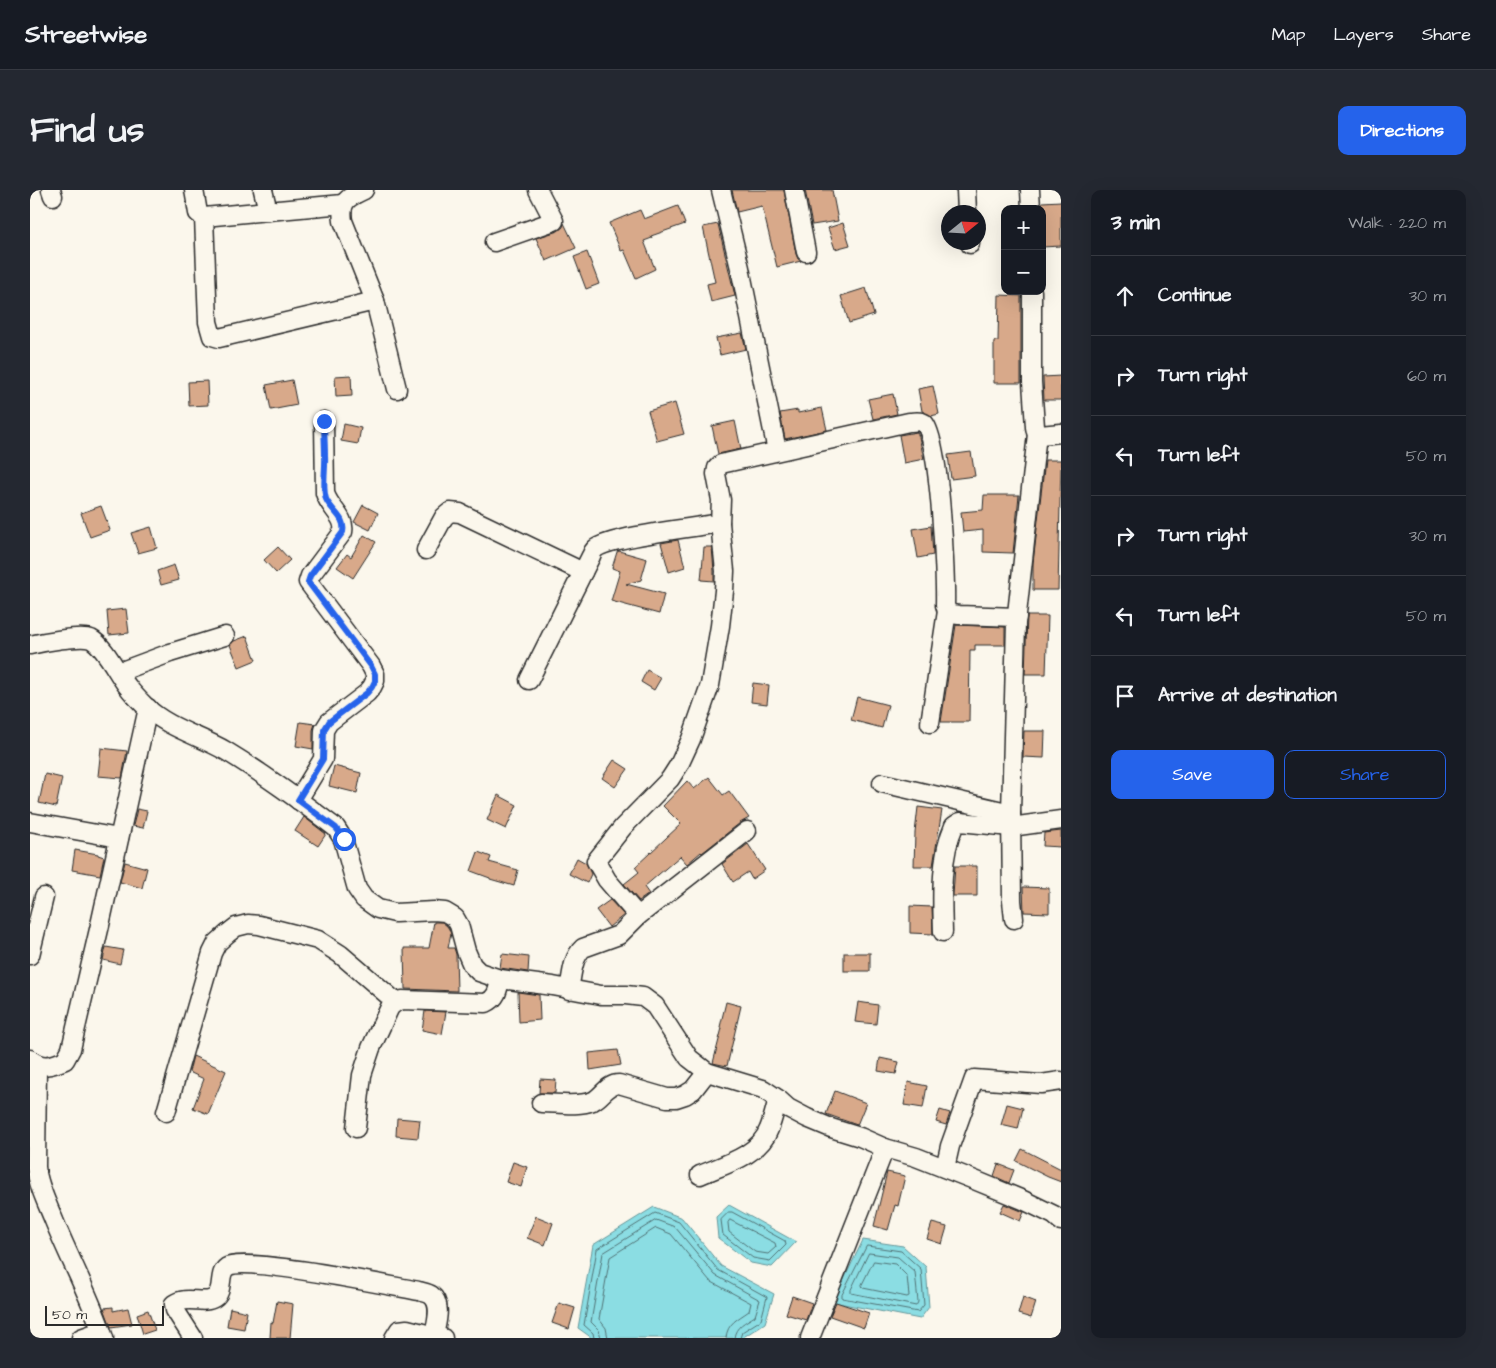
<!DOCTYPE html>
<meta charset="utf-8">
<style>
body{margin:0;font-family:"Architects Daughter",sans-serif;background:#242831;color:#f1f3f6}
.controls{position:absolute;right:15px;top:15px;display:grid;overflow:hidden;border-radius:10px;box-shadow:0 5px 20px #0002}
.controls button{width:45px;height:45px;display:grid;place-items:center;padding:0;border:0;border-bottom:1px solid #363941;background:#171b24;color:#f1f3f6;font:25px sans-serif}
.compass{position:absolute;left:911px;top:15px;width:45px;height:45px;border-radius:50%;background:#171b24;box-shadow:0 5px 20px #0002;rotate:72deg}
.scale{position:absolute;left:15px;bottom:12px;width:119px;box-sizing:border-box;padding-left:5px;border:2px solid #2b2b2b;border-top:0;font-size:14px;line-height:18px;white-space:nowrap;color:#2b2b2b;-webkit-text-stroke:4px #fbf7ec;paint-order:stroke}
.stop{position:absolute;width:15px;height:15px;margin:-11px;border:4px solid #2563eb;border-radius:50%;background:#fff}
.stop.end{background:#2563eb;border-color:#fff;box-shadow:0 1px 5px #0008}
.list{margin:0;padding:0;list-style:none}
h2{display:flex;justify-content:space-between;align-items:center;height:65px;margin:0;padding:0 20px;font-size:21px}
h2 small{font-size:16px;font-weight:400;color:#9ea1a6}
.list li{display:grid;grid-template-columns:32px 1fr auto;gap:15px;align-items:center;box-sizing:border-box;height:80px;padding:0 20px;border-top:1px solid #363941}
.list b{display:block;font-size:19px;white-space:nowrap}
.list em{font-size:16px;font-style:normal;color:#9ea1a6}
.actions{display:flex;gap:10px;padding:15px 20px}
.actions a{flex:1;padding:11px 0;border:1px solid #2563eb;border-radius:10px;text-align:center;font-size:18px;color:#2563eb}
.actions .main{background:#2563eb;color:#fff}
.icon{flex:none;width:28px;height:28px;fill:none;stroke:currentColor;stroke-width:2;stroke-linecap:round;stroke-linejoin:round}
.map{position:relative;flex:none;width:1031px;height:1148px;overflow:hidden;border-radius:10px}
header{display:flex;align-items:center;gap:30px;box-sizing:border-box;height:70px;padding:0 25px;background:#171b24;border-bottom:1px solid #363941}
header strong{font-size:24px}
nav{display:flex;gap:28px;margin-inline-start:auto;font-size:18px}
.intro{display:flex;align-items:center;justify-content:space-between;box-sizing:border-box;height:120px;padding:0 30px}
h1{margin:0;font-size:35px}
.button{padding:12px 22px;border-radius:10px;background:#2563eb;color:#fff;font-size:18px;font-weight:700}
main{display:flex;gap:30px;padding:0 30px}
aside{flex:1;background:#171b24;border-radius:10px;box-shadow:0 5px 20px #0002}
.map>svg:first-child{display:block}
.water{fill:#8bdde3;stroke:#659699}
.lines{fill:none;stroke-linecap:round;stroke-linejoin:round}
.shore{stroke:#517275;stroke-width:1}
.building{fill:#d8a98a;stroke:#2b2b2b}
.minor-casing{stroke:#2b2b2b;stroke-width:21}
.minor{stroke:#fbf7ec;stroke-width:18}
.route{stroke:#2563eb;stroke-width:6}
</style>
<header>
<strong>Streetwise</strong>
<nav><a>Map</a><a>Layers</a><a>Share</a></nav>
</header>
<div class="intro"><h1>Find us</h1><a class="button">Directions</a></div>
<main>
<div class="map">
<svg width="1031" height="1148" viewBox="0 0 1031 1148">
<rect width="100%" height="100%" fill="#fbf7ec"/>
<filter id="ink" filterUnits="userSpaceOnUse"><feTurbulence type="fractalNoise" baseFrequency=".02" numOctaves="2"/><feDisplacementMap in="SourceGraphic" scale="10" xChannelSelector="R" yChannelSelector="G"/><feConvolveMatrix kernelMatrix="1 2 1 2 8 2 1 2 1" color-interpolation-filters="sRGB"/></filter>
<g filter="url(#ink)">
<g class="water">
<path d="M 699,1015 L 766,1052 L 742,1077 L 721,1073 L 688,1048 L 686,1027 Z"/>
<path d="M 624,1017 L 652,1028 L 691,1076 L 744,1104 L 735,1133 L 712,1148 L 562,1148 L 548,1138 L 563,1055 Z"/>
<path d="M 833,1050 L 873,1056 L 896,1077 L 899,1117 L 890,1129 L 803,1112 Z"/>
</g>
<g class="lines">
<g class="shore">
<path d="M 699,1022 L 702,1022 L 755,1051 L 756,1055 L 740,1071 L 723,1068 L 693,1045 L 691,1030 Z"/>
<path d="M 700,1030 L 745,1053 L 746,1057 L 738,1064 L 725,1062 L 699,1042 L 698,1033 Z"/>
<path d="M 837,1056 L 871,1061 L 891,1079 L 894,1115 L 888,1122 L 812,1108 L 812,1105 Z"/>
<path d="M 839,1063 L 868,1067 L 885,1082 L 888,1112 L 886,1116 L 821,1103 L 821,1100 Z"/>
<path d="M 844,1071 L 865,1074 L 877,1086 L 879,1106 L 877,1107 L 833,1098 L 832,1095 Z"/>
<path d="M 564,1148 L 563,1143 L 554,1135 L 567,1059 L 625,1023 L 649,1032 L 688,1080 L 737,1107 L 731,1130 L 712,1142 L 710,1148"/>
<path d="M 571,1148 L 569,1140 L 561,1132 L 573,1063 L 626,1030 L 645,1037 L 685,1085 L 730,1110 L 725,1126 C 716,1132 705,1136 704,1148"/>
<path d="M 578,1148 L 576,1138 L 569,1129 L 580,1067 L 626,1038 L 641,1044 L 680,1091 L 721,1113 L 719,1121 C 708,1129 697,1133 696,1148"/>
</g>
</g>
<g class="building">
<path d="M 702,0 L 754,0 L 766,64 L 768,69 L 771,71 L 747,77 L 732,16 L 707,22 Z"/>
<path d="M 775,0 L 802,0 L 808,31 L 782,35 Z"/>
<path d="M 1031,11 L 1031,56 L 1012,57 L 1012,12 Z"/>
<path d="M 648,16 L 655,34 L 621,46 L 622,48 L 614,51 L 625,79 L 606,88 L 594,60 L 591,61 L 579,33 L 610,20 L 614,29 Z"/>
<path d="M 534,33 L 546,58 L 516,71 L 506,48 L 528,41 L 533,37 Z"/>
<path d="M 813,33 L 820,55 L 805,59 L 798,38 Z"/>
<path d="M 688,34 L 705,106 L 681,112 L 677,94 L 685,92 L 673,37 Z"/>
<path d="M 557,62 L 569,94 L 556,99 L 544,67 Z"/>
<path d="M 836,98 L 844,125 L 819,133 L 811,106 Z"/>
<path d="M 969,105 L 991,106 L 991,193 L 964,193 L 964,151 L 968,151 Z"/>
<path d="M 712,143 L 716,159 L 690,165 L 686,148 Z"/>
<path d="M 321,185 L 322,206 L 306,207 L 305,186 Z"/>
<path d="M 1031,186 L 1031,210 L 1014,210 L 1013,187 Z"/>
<path d="M 262,190 L 267,215 L 241,220 L 236,195 Z"/>
<path d="M 177,191 L 178,215 L 159,216 L 158,192 Z"/>
<path d="M 903,196 L 909,224 L 901,226 L 892,221 L 888,199 Z"/>
<path d="M 863,204 L 867,224 L 843,229 L 838,209 Z"/>
<path d="M 645,213 L 654,244 L 627,251 L 618,221 Z"/>
<path d="M 792,218 L 797,240 L 755,249 L 750,223 L 768,220 L 768,223 Z"/>
<path d="M 705,231 L 711,259 L 688,264 L 682,236 Z"/>
<path d="M 314,234 L 331,238 L 328,254 L 311,251 Z"/>
<path d="M 887,242 L 889,247 L 894,269 L 874,273 L 869,245 Z"/>
<path d="M 941,262 L 945,286 L 921,289 L 918,265 Z"/>
<path d="M 1015,270 L 1031,270 L 1028,400 L 1003,400 L 1003,373 Z"/>
<path d="M 954,305 L 989,305 L 983,363 L 953,362 L 953,340 L 933,342 L 931,322 L 953,320 Z"/>
<path d="M 333,315 L 348,323 L 340,340 L 324,332 Z"/>
<path d="M 71,316 L 80,340 L 60,347 L 51,323 Z"/>
<path d="M 901,336 L 903,365 L 888,368 L 883,339 Z"/>
<path d="M 121,337 L 127,358 L 108,363 L 101,343 Z"/>
<path d="M 334,345 L 346,352 L 323,388 L 307,377 L 317,364 L 321,367 Z"/>
<path d="M 648,350 L 655,377 L 639,382 L 631,353 Z"/>
<path d="M 248,357 L 260,370 L 246,383 L 234,370 Z"/>
<path d="M 674,357 L 682,357 L 684,381 L 684,391 L 671,390 Z"/>
<path d="M 589,361 L 617,369 L 611,390 L 596,394 L 634,404 L 629,424 L 581,411 L 590,381 L 582,378 L 587,362 Z"/>
<path d="M 144,375 L 149,390 L 131,395 L 127,381 Z"/>
<path d="M 96,419 L 99,443 L 79,445 L 77,421 Z"/>
<path d="M 997,426 L 1018,426 L 1016,484 L 995,484 Z"/>
<path d="M 926,435 L 975,437 L 975,455 L 945,455 L 945,460 L 940,460 L 939,532 L 911,532 Z"/>
<path d="M 217,446 L 226,470 L 209,477 L 200,455 L 204,451 Z"/>
<path d="M 617,480 L 631,488 L 624,500 L 611,492 Z"/>
<path d="M 723,493 L 739,495 L 737,514 L 721,512 Z"/>
<path d="M 827,507 L 858,515 L 852,538 L 821,530 Z"/>
<path d="M 270,532 L 285,534 L 283,540 L 283,559 L 266,556 Z"/>
<path d="M 994,541 L 1015,541 L 1014,568 L 993,567 Z"/>
<path d="M 71,558 L 97,561 L 92,588 L 68,586 Z"/>
<path d="M 584,570 L 598,579 L 585,597 L 572,588 Z"/>
<path d="M 304,576 L 331,583 L 327,603 L 299,596 Z"/>
<path d="M 15,584 L 32,588 L 26,617 L 9,613 Z"/>
<path d="M 679,587 L 693,605 L 699,601 L 719,628 L 710,633 L 672,663 L 671,662 L 657,674 L 650,666 L 614,697 L 619,704 L 609,711 L 594,694 L 609,682 L 605,677 L 651,634 L 633,616 L 657,591 L 664,599 Z"/>
<path d="M 468,605 L 487,615 L 476,639 L 457,630 Z"/>
<path d="M 888,617 L 912,620 L 903,676 L 884,676 L 885,643 Z"/>
<path d="M 107,619 L 117,621 L 113,638 L 103,636 Z"/>
<path d="M 274,627 L 296,644 L 288,656 L 265,641 Z"/>
<path d="M 1031,641 L 1031,657 L 1013,656 L 1014,643 Z"/>
<path d="M 718,654 L 735,680 L 722,689 L 718,682 L 703,692 L 692,674 Z"/>
<path d="M 45,660 L 68,664 L 68,665 L 74,667 L 70,685 L 42,680 Z"/>
<path d="M 448,662 L 461,667 L 459,672 L 488,680 L 484,696 L 460,689 L 460,688 L 441,681 Z"/>
<path d="M 547,668 L 556,673 L 561,684 L 557,693 L 539,684 Z"/>
<path d="M 95,672 L 117,678 L 112,698 L 90,692 Z"/>
<path d="M 925,676 L 947,676 L 947,706 L 923,706 Z"/>
<path d="M 993,697 L 1019,698 L 1019,723 L 994,722 Z"/>
<path d="M 580,710 L 594,725 L 579,737 L 566,720 Z"/>
<path d="M 880,716 L 902,717 L 903,744 L 880,743 Z"/>
<path d="M 404,732 L 412,732 L 417,736 L 419,739 L 421,744 L 418,758 L 424,758 L 426,764 L 427,801 L 375,799 L 374,758 L 399,758 Z"/>
<path d="M 76,757 L 93,760 L 90,774 L 73,770 Z"/>
<rect x="814" y="763" width="26" height="18"/>
<path d="M 472,764 L 499,767 L 498,782 L 470,778 Z"/>
<path d="M 488,802 L 509,805 L 510,830 L 489,832 Z"/>
<path d="M 696,812 L 711,816 L 697,876 L 683,873 L 692,838 L 690,837 Z"/>
<path d="M 828,812 L 848,815 L 846,834 L 825,832 Z"/>
<path d="M 395,821 L 416,822 L 412,844 L 392,840 Z"/>
<path d="M 588,860 L 591,875 L 560,880 L 559,863 Z"/>
<path d="M 163,866 L 196,881 L 178,924 L 163,918 L 174,889 L 159,882 Z"/>
<path d="M 850,868 L 869,872 L 866,884 L 848,881 Z"/>
<path d="M 510,889 L 526,890 L 525,903 L 509,903 Z"/>
<path d="M 878,892 L 897,896 L 893,918 L 874,915 Z"/>
<path d="M 805,901 L 836,913 L 827,935 L 796,924 Z"/>
<path d="M 977,914 L 993,918 L 988,939 L 971,935 Z"/>
<path d="M 910,920 L 920,923 L 916,935 L 906,932 Z"/>
<path d="M 367,928 L 390,930 L 388,948 L 366,946 Z"/>
<path d="M 992,959 L 1031,979 L 1031,992 L 1018,987 L 986,971 Z"/>
<path d="M 483,972 L 497,977 L 491,997 L 476,992 Z"/>
<path d="M 968,974 L 984,980 L 979,993 L 964,986 Z"/>
<path d="M 857,982 L 875,986 L 868,1016 L 865,1015 L 858,1040 L 844,1036 Z"/>
<path d="M 974,1014 L 994,1022 L 990,1031 L 970,1022 Z"/>
<path d="M 506,1026 L 523,1033 L 515,1055 L 497,1048 Z"/>
<path d="M 902,1033 L 917,1037 L 912,1054 L 897,1049 Z"/>
<path d="M 762,1106 L 782,1113 L 776,1130 L 756,1124 Z"/>
<path d="M 993,1107 L 1006,1112 L 1001,1128 L 988,1124 Z"/>
<path d="M 247,1111 L 263,1114 L 260,1148 L 240,1148 L 241,1132 L 243,1133 Z"/>
<path d="M 806,1112 L 839,1123 L 834,1138 L 800,1126 Z"/>
<path d="M 529,1113 L 545,1118 L 539,1139 L 522,1133 Z"/>
<path d="M 83,1117 L 83,1121 L 98,1118 L 102,1134 L 81,1137 L 74,1118 Z"/>
<path d="M 200,1118 L 217,1122 L 214,1139 L 197,1136 Z"/>
<path d="M 118,1120 L 125,1140 L 113,1144 L 107,1124 Z"/>
</g>
<g class="lines">
<defs>
<g id="minor">
<path d="M 21,0 L 23,6"/>
<path d="M 164,0 L 168,23 L 174,27 L 313,14"/>
<path d="M 233,0 L 238,21"/>
<path d="M 334,0 C 317,8 310,11 313,31 L 345,111 L 367,199"/>
<path d="M 691,0 L 710,78 L 747,261"/>
<path d="M 764,0 L 776,62"/>
<path d="M 936,0 L 937,22"/>
<path d="M 1000,0 L 1001,19"/>
<path d="M 174,27 L 178,132 L 182,146 L 189,148 L 345,111"/>
<path d="M 464,52 L 524,31 L 508,0"/>
<path d="M 940,52 L 940,54"/>
<path d="M 1002,101 L 1002,192 L 1005,237 L 1006,242 L 1010,245 L 1031,243"/>
<path d="M 396,360 L 414,327 L 420,322 L 430,323 L 553,382"/>
<path d="M 0,455 C 13,452 50,445 61,449 C 75,456 88,485 98,497 C 103,504 110,511 116,517 C 138,538 170,546 196,561 C 234,584 270,611 306,638 L 313,649 L 327,699 L 334,709 L 348,719 L 365,723 L 404,721 L 415,722 L 425,728 L 429,735 L 436,761 L 442,775 L 449,782 L 470,789 L 523,796 L 571,805 L 596,805 L 613,807 L 625,816 L 659,868 L 677,882 L 733,899 L 748,909 L 758,918 L 777,928 L 801,938 L 830,947 L 855,958 L 886,967 L 942,989 L 993,1010 L 1024,1025 L 1031,1031"/>
<path d="M 89,482 L 140,463 L 195,446"/>
<path d="M 499,490 L 561,366 C 562,363 563,361 565,359 C 578,347 668,337 690,333"/>
<path d="M 900,533 L 917,421"/>
<path d="M 852,593 L 981,623"/>
<path d="M 268,610 L 293,569 L 294,540 L 299,532 L 337,503 L 342,497 L 345,491 L 345,484 L 341,476 L 278,392 L 280,386 L 313,342 C 316,327 299,318 295,303 L 294,231"/>
<path d="M 0,632 L 89,648"/>
<path d="M 608,726 L 577,690 L 566,671 L 593,637 L 640,589 L 649,575 L 661,549 L 680,495 L 690,436 L 694,401 L 695,381 L 690,333 L 691,310 L 686,284 L 687,278 L 691,274 L 879,232 C 884,232 890,230 894,233 C 910,247 916,389 915,415 L 917,421 L 921,424 L 929,425 L 987,427"/>
<path d="M 984,729 L 982,711 L 981,623 L 986,433 L 1007,244"/>
<path d="M 913,742 C 912,708 910,667 924,636 L 930,632 L 981,637 L 1031,630"/>
<path d="M 0,765 L 14,707"/>
<path d="M 539,800 C 542,786 542,768 553,758 L 589,745 L 608,726 L 717,641"/>
<path d="M 0,869 C 12,879 21,876 35,870 L 41,859 L 70,735 L 118,518"/>
<path d="M 7,875 L 6,977 C 8,995 16,1011 23,1028 C 39,1068 60,1106 74,1148"/>
<path d="M 511,913 C 527,913 548,917 563,911 C 573,906 577,894 589,894 L 637,908 L 646,908 L 655,905 L 663,900 L 677,882"/>
<path d="M 136,922 L 182,763 L 187,753 L 197,744 L 206,737 L 218,734 L 229,735 L 288,750 L 310,764 L 366,812"/>
<path d="M 326,938 L 332,885 L 341,858 L 360,817 L 366,812 L 372,810 L 456,813 C 467,808 468,800 470,789"/>
<path d="M 915,978 L 920,956 L 944,889 L 1011,894 L 1031,891"/>
<path d="M 670,985 C 693,975 729,966 739,939 C 743,929 745,919 748,909"/>
<path d="M 51,1148 L 71,1141"/>
<path d="M 163,1148 L 145,1120 L 144,1114 C 156,1105 173,1115 184,1108 C 195,1101 187,1084 197,1077 C 214,1066 361,1096 389,1101 C 392,1102 398,1103 401,1105 C 413,1114 406,1134 404,1146"/>
<path d="M 364,1148 L 369,1140 L 377,1139 L 413,1148"/>
<path d="M 780,1148 L 855,958"/>
</g>
</defs>
<use href="#minor" class="minor-casing"/>
<use href="#minor" class="minor"/>
</g>
</g>
<g class="lines" filter="url(#ink)">
<path class="route" d="M 294,231 C 294,242 295,254 295,266 C 296,279 292,296 296,309 C 301,321 316,327 313,342 L 280,386 L 278,392 L 341,476 L 345,484 L 345,491 L 342,497 L 337,503 L 299,532 L 294,540 L 293,569 L 268,610 L 306,638 L 314,649"/>
</g>
</svg>
<div class="controls">
<button>+</button>
<button>−</button>
</div>
<svg class="compass" viewBox="-18 -18 36 36"><path d="M0-13l5 13h-10z" fill="#e53935"/><path d="M0 13l5-13h-10z" fill="#9ea1a6"/></svg>
<div class="scale">50 m</div>
<div class="stop" style="left:314px;top:649px"></div>
<div class="stop end" style="left:294px;top:231px"></div>
</div>
<aside>
<h2>3 min<small>Walk · 220 m</small></h2>
<ul class="list">
<li><svg class="icon" aria-label="ahead" viewBox="0 0 24 24"><path d="M12 20V5M6 11l6-6 6 6"/></svg><div><b>Continue</b></div><em>30 m</em></li>
<li><svg class="icon" aria-label="right" viewBox="0 0 24 24"><path d="M7 20v-9h11M14 6l5 5-5 5"/></svg><div><b>Turn right</b></div><em>60 m</em></li>
<li><svg class="icon" aria-label="left" viewBox="0 0 24 24"><path d="M17 20v-9H6M10 6l-5 5 5 5"/></svg><div><b>Turn left</b></div><em>50 m</em></li>
<li><svg class="icon" aria-label="right" viewBox="0 0 24 24"><path d="M7 20v-9h11M14 6l5 5-5 5"/></svg><div><b>Turn right</b></div><em>30 m</em></li>
<li><svg class="icon" aria-label="left" viewBox="0 0 24 24"><path d="M17 20v-9H6M10 6l-5 5 5 5"/></svg><div><b>Turn left</b></div><em>50 m</em></li>
<li><svg class="icon" aria-label="arrive" viewBox="0 0 24 24"><path d="M6 21V4h12l-3 4 3 4H6"/></svg><div><b>Arrive at destination</b></div></li>
</ul>
<div class="actions"><a class="main">Save</a><a>Share</a></div>
</aside>
</main>
